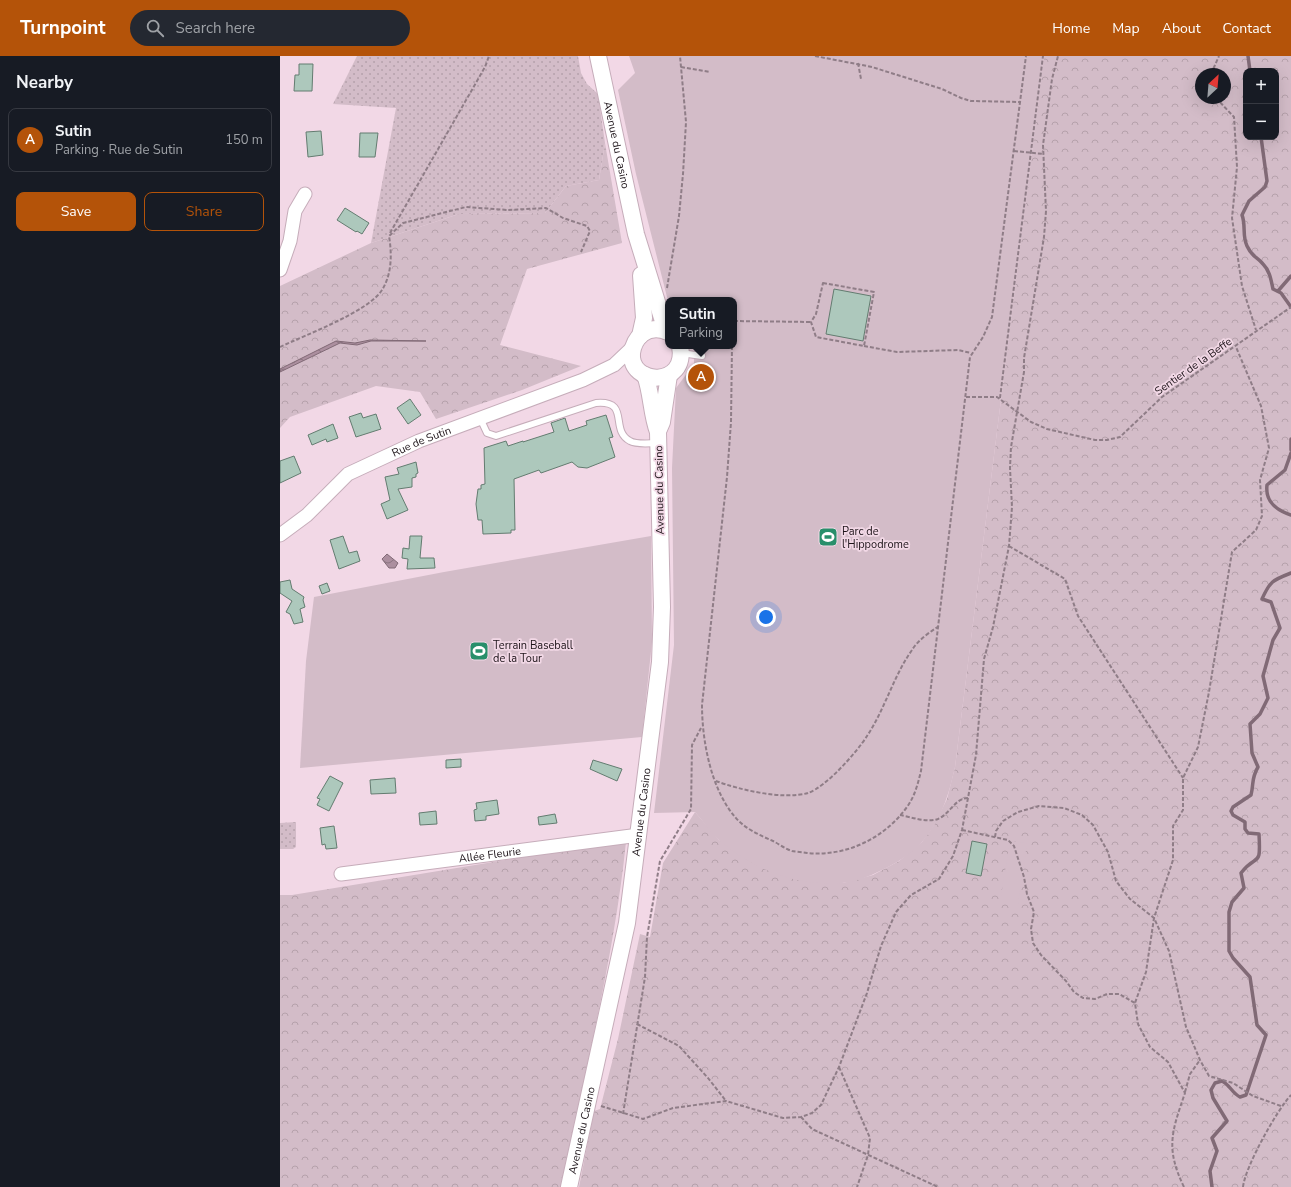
<!DOCTYPE html>
<meta charset="utf-8">
<style>
body{margin:0;font-family:"Nunito Sans",sans-serif;background:#242831;color:#f1f3f6}
.controls{position:absolute;right:12px;top:12px;display:grid;overflow:hidden;border-radius:8px;box-shadow:0 4px 16px #0002}
.controls button{width:36px;height:36px;display:grid;place-items:center;padding:0;border:0;border-bottom:1px solid #363941;background:#171b24;color:#f1f3f6;font:20px sans-serif}
.compass{position:absolute;left:915px;top:12px;width:36px;height:36px;border-radius:50%;background:#171b24;box-shadow:0 4px 16px #0002;rotate:26deg}
.you{position:absolute;left:486px;top:561px;width:14px;height:14px;margin:-10px;border:3px solid #fff;border-radius:50%;background:#1a73e8;box-shadow:0 0 0 6px #1a73e833}
.badge{display:grid;place-items:center;width:26px;height:26px;border-radius:50%;background:#b45309;color:#fff;font-size:13px;font-weight:700}
.pin{position:absolute;translate:-50% -50%;border:2px solid #fff;box-shadow:0 1px 4px #0006}
.popup{position:absolute;left:385px;top:241px;width:72px;height:52px;box-sizing:border-box;display:grid;place-content:center;border-radius:8px;background:#171b24;filter:drop-shadow(0 1px 3px #0005);font-size:13px;white-space:nowrap;color:#9ea1a6}
.popup b{font-size:15px;color:#f1f3f6}
.popup::after{content:'';position:absolute;left:50%;top:100%;margin-left:-8px;border:8px solid transparent;border-top-color:#171b24}
.list{margin:0;padding:0;list-style:none}
h2{display:flex;justify-content:space-between;align-items:center;height:52px;margin:0;padding:0 16px;font-size:17px}
h2 small{font-size:13px;font-weight:400;color:#9ea1a6}
.list li{display:grid;grid-template-columns:26px 1fr auto;gap:12px;align-items:center;box-sizing:border-box;height:64px;margin:0 8px 8px;padding:0 8px;border:1px solid #363941;border-radius:8px}
.list b{display:block;font-size:15px;white-space:nowrap}
.list p{margin:0;font-size:13px;white-space:nowrap;color:#9ea1a6}
.list em{font-size:13px;font-style:normal;color:#9ea1a6}
.actions{display:flex;gap:8px;padding:12px 16px}
.actions a{flex:1;padding:9px 0;border:1px solid #b45309;border-radius:8px;text-align:center;font-size:14px;color:#b45309}
.actions .main{background:#b45309;color:#fff}
.icon{flex:none;width:22px;height:22px;fill:none;stroke:currentColor;stroke-width:2;stroke-linecap:round;stroke-linejoin:round}
.map{position:relative;flex:none;width:1011px;height:1131px;overflow:hidden}
header{display:flex;align-items:center;gap:24px;box-sizing:border-box;height:56px;padding:0 20px;background:#b45309;color:#fff}
header strong{font-size:19px}
nav{display:flex;gap:22px;margin-inline-start:auto;font-size:14px}
.search{width:280px;height:36px;background:#242831;display:flex;align-items:center;gap:10px;box-sizing:border-box;padding:0 14px;border-radius:22px;color:#9ea1a6;font-size:15px}
main{display:flex}
aside{flex:1;background:#171b24}
.map>svg:first-child{display:block}
.grass{fill:url(#grass-dots)}
.forest{fill:url(#forest-crowns);fill-rule:evenodd}
.garden{fill:#d3bcc8}
.water{fill:url(#water-waves);stroke:#816a76}
.lines{fill:none;stroke-linecap:round;stroke-linejoin:round}
.stream{stroke:#816a76;stroke-width:3.5}
.building{fill:#adc8bc;stroke:#637c70}
.service-casing{stroke:#c6adba;stroke-width:8}
.minor-casing{stroke:#c6adba;stroke-width:15}
.tertiary-casing{stroke:#c6adba;stroke-width:18}
.path{stroke:#8f7d87;stroke-width:2;stroke-dasharray:4 2;stroke-linecap:butt}
.service{stroke:#fff;stroke-width:6}
.minor{stroke:#fff;stroke-width:13}
.tertiary{stroke:#fff;stroke-width:16}
.labels{text-anchor:middle;stroke-width:3.5;stroke-linejoin:round;paint-order:stroke}
.street-label{font-size:11px;fill:#1c1318;stroke:#f2d8e6}
.poi-label{font-size:11px;fill:#1c1318;stroke:#f2d8e6;text-anchor:start}
</style>
<header>
<strong>Turnpoint</strong>
<div class="search"><svg class="icon" aria-label="search" viewBox="0 0 24 24"><circle cx="10" cy="10" r="6"/><path d="M15 15l6 6"/></svg>Search here</div>
<nav><a>Home</a><a>Map</a><a>About</a><a>Contact</a></nav>
</header>
<main>
<aside>
<h2>Nearby<small></small></h2>
<ul class="list">
<li><span class="badge">A</span><div><b>Sutin</b><p>Parking · Rue de Sutin</p></div><em>150 m</em></li>
</ul>
<div class="actions"><a class="main">Save</a><a>Share</a></div>
</aside>
<div class="map">
<svg width="1011" height="1131" viewBox="0 0 1011 1131">
<defs>
<pattern id="grass-dots" width="8" height="8" patternUnits="userSpaceOnUse"><rect width="8" height="8" fill="#d3bcc8"/><path d="M2 2h.1M6 6h.1" fill="none" stroke="#b5a1ab" stroke-width="1.8" stroke-linecap="round"/></pattern>
<pattern id="forest-crowns" width="20" height="18" patternUnits="userSpaceOnUse"><rect width="20" height="18" fill="#d3bcc8"/><path d="M2 6a3 3 0 1 1 6 0M12 15a3 3 0 1 1 6 0" fill="none" stroke="#b5a1ab"/></pattern>
<pattern id="water-waves" width="16" height="10" patternUnits="userSpaceOnUse"><rect width="16" height="10" fill="#ac8f9f"/><path d="M0 5q4-4 8 0t8 0" fill="none" stroke="#8b7481"/></pattern>
</defs>
<rect width="100%" height="100%" fill="#f2d8e6"/>
<g class="grass">
<path d="M 77,0 L 298,0 L 301,17 L 307,28 L 318,38 L 325,87 L 319,124 L 286,130 L 265,157 L 179,158 L 91,187 L 116,52 L 53,48 Z"/>
<path d="M 16,766 L 16,791 L 13,793 L 0,793 L 0,767 Z"/>
</g>
<g class="forest">
<path d="M 764,0 L 1011,0 L 1011,1131 L 299,1131 L 314,1055 L 320,1053 L 338,983 L 360,878 L 370,881 L 383,807 L 415,756 L 439,784 L 563,827 L 593,819 L 619,805 L 642,786 L 654,769 L 667,743 L 675,711 ZM 966,15 L 996,15 L 996,81 L 966,81 ZM 921,18 L 945,18 L 945,42 L 921,42 Z"/>
<path d="M 325,87 L 342,187 L 247,213 L 220,289 L 301,310 L 242,334 L 156,363 L 140,336 L 96,330 L 10,361 L 0,372 L 0,230 L 91,187 L 179,158 L 265,157 L 286,130 L 319,124 Z"/>
<path d="M 346,786 C 334,903 304,1016 282,1131 L 0,1131 L 0,839 L 12,839 L 274,796 Z"/>
</g>
<g class="garden">
<path d="M 349,0 L 764,0 L 675,711 C 669,738 661,765 642,786 C 633,796 620,805 608,811 C 594,818 578,826 562,827 C 518,831 472,813 439,784 C 430,776 423,765 415,756 L 374,757 L 394,589 L 392,412 L 396,332 L 414,308 L 414,290 L 454,290 L 454,244 L 388,245 L 356,118 L 338,34 L 355,17 Z"/>
<path d="M 371,480 L 372,586 L 362,681 L 20,712 L 26,605 L 34,541 L 164,516 Z"/>
<path d="M 730,785 L 747,787 L 738,849 L 720,846 Z"/>
</g>
<g class="water">
<path d="M 90,284 L 146,285 L 91,285 L 77,289 L 60,287 L 0,316 L 0,313 L 56,285 L 75,287 Z"/>
<path d="M 107,498 L 118,507 L 115,512 L 109,512 L 102,503 Z"/>
</g>
<g class="lines">
<g class="stream">
<path d="M 968,0 L 970,15"/>
<path d="M 981,81 L 987,125 L 985,131 L 969,145 L 962,159 C 966,169 962,180 967,190 C 972,201 976,200 983,208 C 990,215 991,224 993,233 L 1001,237 L 1011,251"/>
<path d="M 998,235 L 1011,220"/>
<path d="M 1011,383 L 1011,394"/>
<path d="M 1011,397 L 1005,414 L 987,429 C 985,446 996,454 1011,459"/>
<path d="M 932,1131 L 930,1115 L 937,1095 L 932,1082 L 947,1065 L 933,1042 L 931,1034 L 935,1027 L 942,1025 C 950,1029 952,1037 960,1041 L 966,1039 L 986,979 L 977,969 L 970,921 L 953,902 L 949,895 L 949,856 L 952,846 L 964,832 L 961,817 C 977,796 981,814 979,778 L 968,777 L 965,773 L 965,766 L 953,759 L 951,755 L 953,751 L 971,739 C 974,727 971,723 978,711 L 972,697 L 970,668 L 980,658 L 988,642 L 983,620 L 993,584 L 1000,572 L 991,546 L 982,543 C 990,525 993,524 1011,517"/>
</g>
</g>
<g class="building">
<path d="M 19,8 L 33,8 L 32,35 L 14,35 L 15,19 L 19,19 Z"/>
<path d="M 41,75 L 43,99 L 28,101 L 26,76 Z"/>
<path d="M 80,77 L 98,77 L 95,101 L 79,101 Z"/>
<path d="M 65,152 L 89,167 L 82,178 L 77,175 L 76,176 L 57,164 Z"/>
<path d="M 554,233 L 591,240 L 583,285 L 546,278 Z"/>
<path d="M 130,343 L 141,359 L 128,368 L 117,352 Z"/>
<path d="M 81,357 L 83,362 L 96,358 L 101,373 L 76,381 L 69,361 Z"/>
<path d="M 326,359 L 333,381 L 329,382 L 335,401 L 307,412 L 298,411 L 292,406 L 261,417 L 259,414 L 234,423 L 235,474 L 231,474 L 231,477 L 203,478 L 202,464 L 198,464 L 196,448 L 198,433 L 201,433 L 201,429 L 205,428 L 204,392 L 226,385 L 228,390 L 243,385 L 243,386 L 274,376 L 271,367 L 285,362 L 289,375 L 307,369 L 306,365 Z"/>
<path d="M 53,368 L 58,382 L 47,386 L 46,383 L 32,389 L 28,379 Z"/>
<path d="M 14,400 L 21,417 L 0,427 L 0,405 Z"/>
<path d="M 136,406 L 138,417 L 136,418 L 136,421 L 132,422 L 132,431 L 118,433 L 128,454 L 107,463 L 101,448 L 110,444 L 105,421 L 119,418 L 117,412 Z"/>
<path d="M 63,480 L 69,497 L 77,495 L 80,505 L 59,513 L 50,484 Z"/>
<path d="M 130,480 L 142,480 L 140,502 L 154,502 L 155,512 L 127,513 L 128,503 L 122,502 L 123,492 L 129,493 Z"/>
<path d="M 10,524 L 12,533 L 24,541 L 23,544 L 25,551 L 20,553 L 23,566 L 14,568 L 10,558 L 6,556 L 12,545 L 0,537 L 0,526 Z"/>
<path d="M 47,527 L 50,535 L 42,538 L 39,530 Z"/>
<path d="M 181,703 L 181,711 L 166,712 L 166,704 Z"/>
<path d="M 313,704 L 342,713 L 337,725 L 310,713 Z"/>
<path d="M 50,720 L 63,727 L 49,755 L 37,749 L 40,743 L 37,742 Z"/>
<path d="M 115,722 L 116,737 L 91,738 L 90,724 Z"/>
<path d="M 217,744 L 219,758 L 206,760 L 206,764 L 195,765 L 194,754 L 197,753 L 196,747 Z"/>
<path d="M 156,755 L 157,768 L 140,769 L 139,757 Z"/>
<path d="M 275,758 L 277,767 L 259,769 L 258,761 Z"/>
<path d="M 54,770 L 57,792 L 46,793 L 45,788 L 42,789 L 40,772 Z"/>
<path d="M 692,785 L 707,788 L 701,820 L 686,817 Z"/>
</g>
<g class="lines">
<defs>
<g id="service">
<path d="M 401,297 L 422,300"/>
<path d="M 200,362 L 207,377 L 216,380 L 316,347 C 351,344 329,374 350,385 C 357,389 369,387 378,387"/>
</g>
<g id="minor">
<path d="M 0,214 L 10,185 L 15,155 L 25,138"/>
<path id="s1" d="M 0,479 L 27,459 L 68,418 L 139,385 L 303,324 L 334,309 L 353,291"/>
<path id="s2" d="M 61,818 L 359,779"/>
</g>
<g id="tertiary">
<path id="s3" d="M 318,0 L 356,178 L 386,275"/>
<path d="M 388,276 C 379,272 370,272 362,278 C 356,283 353,289 352,297 C 349,330 408,332 400,290"/>
<path d="M 360,280 L 364,262 L 361,219"/>
<path d="M 379,373 L 382,366 L 389,319"/>
<path id="s4" d="M 289,1131 L 347,867 L 380,606 L 382,551 L 378,376 C 371,358 372,338 365,319"/>
</g>
</defs>
<use href="#service" class="service-casing"/>
<use href="#minor" class="minor-casing"/>
<use href="#tertiary" class="tertiary-casing"/>
<g class="path">
<path d="M 535,0 L 592,11 L 662,33 L 681,42 L 691,45 L 741,46"/>
<path d="M 578,7 L 581,23"/>
<path d="M 401,11 L 430,16"/>
<path d="M 931,18 L 939,0"/>
<path d="M 936,42 L 954,61 L 957,111 L 952,162 L 962,230 L 976,274"/>
<path d="M 734,95 L 764,98"/>
<path d="M 110,177 L 205,11 L 209,0"/>
<path d="M 543,227 L 594,236 L 584,290 L 536,281 L 531,266 L 536,258 Z"/>
<path d="M 387,232 L 399,160 L 403,118 L 406,66 L 400,0"/>
<path d="M 454,265 L 531,266"/>
<path d="M 452,290 L 451,366 L 447,421 L 422,649 C 422,685 431,733 455,761 C 464,772 479,779 493,785 C 499,788 505,793 512,795 C 516,796 522,796 527,797 C 565,801 604,783 627,751 C 635,740 638,727 641,715 L 690,301 L 703,281 L 712,261 L 746,0"/>
<path d="M 584,290 L 617,296 L 678,294 L 691,297"/>
<path d="M 0,291 C 25,279 88,256 102,234 C 112,218 112,198 109,180 L 123,167 L 186,151 L 228,154 L 266,152 L 283,162 L 307,170 L 310,175 L 301,196"/>
<path d="M 686,341 L 717,341 L 751,366 L 767,373 L 815,384 L 827,384 L 840,381 L 882,341 L 1011,251"/>
<path d="M 720,342 L 763,0"/>
<path d="M 729,490 L 785,523 L 798,560 L 903,722"/>
<path d="M 436,725 C 460,734 503,744 528,737 C 546,731 577,696 587,680 C 605,653 613,621 632,594 C 638,584 650,576 659,570"/>
<path d="M 620,759 C 631,761 647,767 658,763 C 670,758 675,742 688,742"/>
<path d="M 682,774 L 728,784 L 734,790 L 744,821 L 747,838 L 754,856 L 751,873 L 753,887 L 761,899 L 786,925 L 794,936 L 803,942 L 815,943 L 827,938 L 839,938 L 855,947"/>
<path d="M 715,781 L 716,775 L 723,765 L 738,756 L 759,750 L 784,752 L 802,759 L 813,769 L 828,796 L 836,825 L 850,843 L 874,862 L 889,895 L 906,971 L 920,1004 L 929,1020 L 953,1027 L 973,1040 L 1001,1050"/>
<path d="M 357,968 L 399,990 L 428,1022 L 446,1045"/>
<path d="M 559,1011 L 590,1082 L 588,1099 L 577,1131"/>
<path d="M 905,1036 L 910,1018 L 920,1004"/>
<path d="M 321,1050 L 363,1063 L 393,1052 L 446,1045 L 503,1062 L 521,1061 L 532,1057 L 541,1049 L 559,1011 L 587,937 L 601,890 L 616,856 L 631,839 L 659,823 L 673,800 L 682,774 L 696,699 L 704,603 L 713,571 L 729,490 L 732,451 L 730,412 L 731,391 L 744,316 L 744,302 L 764,181 L 766,155 L 763,89 L 772,23 L 778,0"/>
<path d="M 343,1058 L 365,921 L 367,881 L 380,805 L 411,753 L 412,689 L 421,672"/>
<path d="M 521,1061 L 532,1073 L 658,1131"/>
<path d="M 904,1131 C 885,1092 892,1075 905,1037 L 888,1006 L 870,991 L 858,968 L 855,947 L 866,916 L 874,862 L 893,804 L 893,770 L 903,754 L 903,722 L 918,691 L 929,636 L 952,496 L 976,474 L 982,460 L 980,424 L 989,392 L 981,350 L 956,291"/>
<path d="M 963,1131 C 965,1111 997,1054 1011,1039"/>
</g>
<use href="#service" class="service"/>
<use href="#minor" class="minor"/>
<use href="#tertiary" class="tertiary"/>
</g>
<defs>
<symbol id="stadium-square" viewBox="-11 -11 22 22"><rect x="-9" y="-9" width="18" height="18" rx="4" fill="#288f6b" stroke="#f2d8e6"/><path d="M0-5a6.5 5 0 1 0 0 10a6.5 5 0 1 0 0-10ZM-3.5-1.8h7v3.6h-7Z" fill="#fff"/></symbol>
</defs>
<g fill-rule="evenodd">
<use href="#stadium-square" x="537" y="470" width="22" height="22"/>
<use href="#stadium-square" x="188" y="584" width="22" height="22"/>
</g>
<g class="labels">
<g class="street-label">
<text dy="4" stroke="none"><textPath href="#s3" startOffset="91">Avenue du Casino</textPath></text>
<text transform="translate(913 310) rotate(-35)" y="4">Sentier de la Beffe</text>
<text dy="4" stroke="none"><textPath href="#s1" startOffset="172">Rue de Sutin</textPath></text>
<text transform="translate(379 434) rotate(-91)" y="4">Avenue du Casino</text>
<text dy="4" stroke="none"><textPath href="#s4" startOffset="382">Avenue du Casino</textPath></text>
<text dy="4" stroke="none"><textPath href="#s2" startOffset="150">Allée Fleurie</textPath></text>
<text dy="4" stroke="none"><textPath href="#s4" startOffset="58">Avenue du Casino</textPath></text>
</g>
<g class="poi-label">
<text x="562" y="479">Parc de<tspan x="562" dy="13">l'Hippodrome</tspan></text>
<text x="213" y="593">Terrain Baseball<tspan x="213" dy="13">de la Tour</tspan></text>
</g>
</g>
</svg>
<div class="controls">
<button>+</button>
<button>−</button>
</div>
<svg class="compass" viewBox="-18 -18 36 36"><path d="M0-13l5 13h-10z" fill="#e53935"/><path d="M0 13l5-13h-10z" fill="#9ea1a6"/></svg>
<div class="you"></div>
<div class="pin badge" style="left:421px;top:321px">A</div>
<div class="popup"><b>Sutin</b>Parking</div>
</div>
</main>
